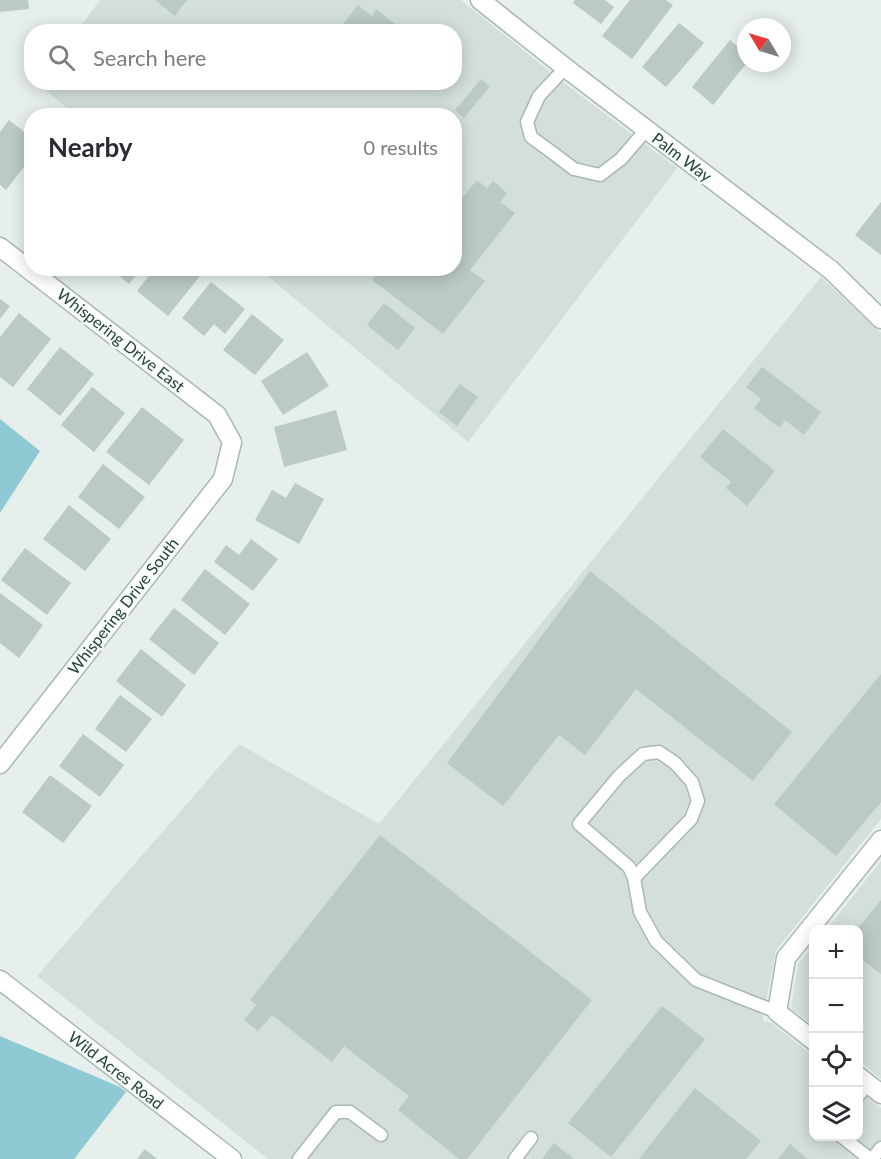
<!DOCTYPE html>
<meta charset="utf-8">
<style>
body{margin:0;font-family:Lato,sans-serif;background:#f2f2f3;color:#2b2b33}
.controls{position:absolute;right:18px;bottom:18px;display:grid;overflow:hidden;border-radius:12px;box-shadow:0 3px 15px #0003}
.controls button{width:54px;height:54px;display:grid;place-items:center;padding:0;border:0;border-bottom:2px solid #e1e1e2;background:#fff;color:#2b2b33;font:30px sans-serif}
.compass{position:absolute;left:737px;top:18px;width:54px;height:54px;border-radius:50%;background:#fff;box-shadow:0 3px 15px #0003;rotate:308deg}
.list{margin:0;padding:0;list-style:none}
h2{display:flex;justify-content:space-between;align-items:center;height:78px;margin:0;padding:0 24px;font-size:26px}
h2 small{font-size:20px;font-weight:400;color:#7c7c81}
.icon{flex:none;width:33px;height:33px;fill:none;stroke:currentColor;stroke-width:2;stroke-linecap:round;stroke-linejoin:round}
.map{position:relative;flex:none;width:881px;height:1159px;overflow:hidden}
.search{position:absolute;background:#fff;box-shadow:0 3px 15px #0003;left:24px;top:24px;width:438px;height:66px;display:flex;align-items:center;gap:15px;box-sizing:border-box;padding:0 21px;border-radius:24px;color:#7c7c81;font-size:22px}
.panel{position:absolute;background:#fff;box-shadow:0 3px 15px #0003;left:24px;top:108px;width:438px;height:168px;border-radius:24px}
.map>svg:first-child{display:block}
.built{fill:#d4dfda}
.water{fill:#8ec9d4}
.building{fill:#bbcac4}
.lines{fill:none;stroke-linecap:round;stroke-linejoin:round}
.service-casing{stroke:#a8b8b2;stroke-width:15}
.minor-casing{stroke:#a8b8b2;stroke-width:21}
.service{stroke:#fff;stroke-width:12}
.minor{stroke:#fff;stroke-width:18}
.labels{text-anchor:middle;stroke-width:4.5;stroke-linejoin:round;paint-order:stroke}
.street-label{font-size:16px;fill:#24423a;stroke:#f7fbf9}
</style>
<div class="map">
<svg width="881" height="1159" viewBox="0 0 881 1159">
<rect width="100%" height="100%" fill="#e6efeb"/>
<g class="built">
<path d="M 100,0 L 461,0 L 563,82 L 677,168 L 468,442 L 259,269 L 454,268 L 454,116 L 75,115 L 38,84 L 39,82 L 454,82 L 454,32 L 77,31 Z"/>
<path d="M 821,277 L 881,333 L 881,819 L 776,950 L 765,1006 L 760,1013 L 763,1016 L 763,1021 L 772,1023 L 813,1056 L 814,1136 L 858,1136 L 859,1091 L 881,1108 L 881,1159 L 268,1159 L 37,976 L 239,744 L 379,824 Z"/>
<path d="M 881,861 L 881,1079 L 859,1061 L 858,930 L 826,930 Z"/>
<path d="M 813,945 L 813,1026 L 791,1008 L 798,964 Z"/>
</g>
<g class="water">
<path d="M 0,419 L 40,451 L 0,513 Z"/>
<path d="M 0,1036 L 120,1087 L 126,1092 L 74,1159 L 0,1159 Z"/>
</g>
<g class="building">
<path d="M 0,0 L 28,0 L 29,9 L 0,12 Z"/>
<path d="M 155,0 L 187,0 L 175,16 Z"/>
<path d="M 575,0 L 605,0 L 614,7 L 601,24 L 573,3 Z"/>
<path d="M 630,0 L 666,0 L 673,5 L 632,59 L 602,36 Z"/>
<path d="M 358,5 L 372,16 L 376,9 L 405,32 L 342,32 L 339,29 Z"/>
<path d="M 679,23 L 704,43 L 666,87 L 642,67 Z"/>
<path d="M 730,40 L 746,53 L 746,64 L 713,105 L 692,87 Z"/>
<path d="M 481,79 L 490,86 L 464,118 L 455,110 Z"/>
<path d="M 9,120 L 32,138 L 32,157 L 6,190 L 0,185 L 0,132 Z"/>
<path d="M 477,180 L 487,188 L 493,181 L 507,193 L 500,202 L 515,213 L 470,270 L 485,281 L 443,334 L 372,280 L 381,268 L 454,268 L 454,208 Z"/>
<path d="M 881,202 L 881,255 L 855,235 Z"/>
<path d="M 110,268 L 142,268 L 129,284 Z"/>
<path d="M 155,268 L 190,268 L 200,276 L 168,316 L 137,291 Z"/>
<path d="M 211,282 L 245,309 L 225,334 L 214,324 L 204,336 L 182,318 Z"/>
<path d="M 0,299 L 10,306 L 0,319 Z"/>
<path d="M 384,303 L 415,328 L 398,350 L 367,325 Z"/>
<path d="M 19,313 L 51,339 L 13,387 L 0,377 L 0,337 Z"/>
<path d="M 252,314 L 284,340 L 255,375 L 223,350 Z"/>
<path d="M 60,347 L 94,374 L 60,416 L 27,389 Z"/>
<path d="M 307,352 L 329,386 L 283,415 L 261,381 Z"/>
<path d="M 762,367 L 821,412 L 804,435 L 785,420 L 780,428 L 754,408 L 761,399 L 746,387 Z"/>
<path d="M 460,384 L 478,397 L 457,426 L 439,412 Z"/>
<path d="M 92,387 L 125,413 L 94,452 L 61,425 Z"/>
<path d="M 142,407 L 184,440 L 149,485 L 106,452 Z"/>
<path d="M 336,410 L 347,450 L 284,467 L 274,427 Z"/>
<path d="M 723,429 L 775,471 L 747,506 L 726,488 L 731,482 L 700,457 Z"/>
<path d="M 103,464 L 145,497 L 119,529 L 78,497 Z"/>
<path d="M 295,483 L 324,499 L 299,544 L 255,520 L 272,490 L 286,498 Z"/>
<path d="M 69,505 L 111,539 L 85,571 L 43,539 Z"/>
<path d="M 251,539 L 278,559 L 253,591 L 214,562 L 226,545 L 239,555 Z"/>
<path d="M 25,548 L 71,583 L 47,615 L 1,580 Z"/>
<path d="M 205,569 L 250,604 L 225,635 L 181,600 Z"/>
<path d="M 590,571 L 792,732 L 753,781 L 636,689 L 585,755 L 559,735 L 503,806 L 447,763 Z"/>
<path d="M 0,593 L 43,625 L 19,658 L 0,643 Z"/>
<path d="M 174,608 L 219,643 L 194,675 L 149,639 Z"/>
<path d="M 141,649 L 186,685 L 162,717 L 116,681 Z"/>
<path d="M 881,674 L 881,802 L 836,856 L 774,804 Z"/>
<path d="M 120,695 L 152,719 L 126,752 L 95,729 Z"/>
<path d="M 83,734 L 124,765 L 100,797 L 59,766 Z"/>
<path d="M 50,775 L 92,806 L 63,843 L 22,812 Z"/>
<path d="M 380,835 L 592,1000 L 467,1159 L 459,1159 L 398,1110 L 409,1096 L 344,1046 L 332,1062 L 272,1015 L 258,1031 L 244,1020 L 256,1005 L 250,1000 Z"/>
<path d="M 881,900 L 881,974 L 858,957 L 858,928 Z"/>
<path d="M 662,1006 L 705,1039 L 611,1157 L 568,1123 Z"/>
<path d="M 695,1088 L 761,1141 L 746,1159 L 639,1159 Z"/>
<path d="M 554,1143 L 574,1159 L 542,1159 Z"/>
<path d="M 790,1144 L 808,1159 L 778,1159 Z"/>
<path d="M 145,1149 L 157,1159 L 137,1159 Z"/>
</g>
<g class="lines">
<defs>
<g id="service">
<path d="M 565,68 L 539,96 L 527,122 L 531,137 L 553,153 L 574,169 L 600,175 L 621,159 L 646,130"/>
<path d="M 634,878 L 691,819 L 698,801 L 692,782 L 675,763 L 659,752 L 643,754 L 619,776 L 579,824 L 629,867 L 634,878 L 640,912 L 656,941 L 696,980 L 777,1012"/>
<path d="M 858,1096 L 868,1084"/>
<path d="M 841,1136 L 870,1159"/>
<path d="M 299,1159 L 336,1112 L 350,1112 L 381,1135"/>
<path d="M 515,1159 L 531,1138"/>
<path d="M 872,1159 L 881,1148"/>
</g>
<g id="minor">
<path d="M 480,0 L 571,72 L 831,270 L 881,319"/>
<path d="M 0,247 L 217,415 L 232,442 L 223,479 L 0,764"/>
<path d="M 0,980 L 232,1159"/>
<path d="M 814,1041 L 777,1012 L 786,958 L 881,840"/>
<path d="M 858,1076 L 881,1094"/>
</g>
</defs>
<use href="#service" class="service-casing"/>
<use href="#minor" class="minor-casing"/>
<use href="#service" class="service"/>
<use href="#minor" class="minor"/>
</g>
<g class="labels">
<g class="street-label">
<text transform="translate(682 157) rotate(37)" y="6">Palm Way</text>
<text transform="translate(121 340) rotate(38)" y="6">Whispering Drive East</text>
<text transform="translate(123 606) rotate(-52)" y="6">Whispering Drive South</text>
<text transform="translate(116 1070) rotate(38)" y="6">Wild Acres Road</text>
</g>
</g>
</svg>
<div class="controls">
<button>+</button>
<button>−</button>
<button><svg class="icon" aria-label="locate" viewBox="0 0 24 24"><circle cx="12" cy="12" r="6"/><path d="M12 2v4M12 18v4M2 12h4M18 12h4"/></svg></button>
<button><svg class="icon" aria-label="layers" viewBox="0 0 24 24"><path d="M12 4l9 5-9 5-9-5zM3 14l9 5 9-5"/></svg></button>
</div>
<svg class="compass" viewBox="-18 -18 36 36"><path d="M0-13l5 13h-10z" fill="#e53935"/><path d="M0 13l5-13h-10z" fill="#7c7c81"/></svg>
<div class="search"><svg class="icon" aria-label="search" viewBox="0 0 24 24"><circle cx="10" cy="10" r="6"/><path d="M15 15l6 6"/></svg>Search here</div>
<section class="panel">
<h2>Nearby<small>0 results</small></h2>
<ul class="list">
</ul>
</section>
</div>
